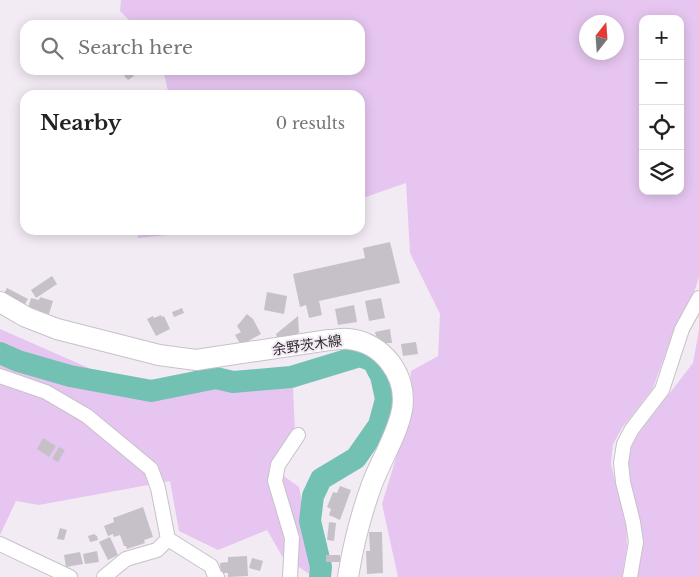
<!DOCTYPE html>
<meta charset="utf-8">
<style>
body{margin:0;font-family:"Libre Baskerville","Noto Sans JP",serif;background:#f2f2f2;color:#222}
.controls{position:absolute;right:15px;top:15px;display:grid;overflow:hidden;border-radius:10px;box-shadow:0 2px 12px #0003}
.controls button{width:45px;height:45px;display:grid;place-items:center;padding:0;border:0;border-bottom:1px solid #e0e0e0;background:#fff;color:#222;font:25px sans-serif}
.compass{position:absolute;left:579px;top:15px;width:45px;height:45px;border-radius:50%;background:#fff;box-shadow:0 2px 12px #0003;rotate:17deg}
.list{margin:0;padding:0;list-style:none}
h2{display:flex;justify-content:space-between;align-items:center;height:65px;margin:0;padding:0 20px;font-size:21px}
h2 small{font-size:16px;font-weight:400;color:#767676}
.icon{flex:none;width:28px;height:28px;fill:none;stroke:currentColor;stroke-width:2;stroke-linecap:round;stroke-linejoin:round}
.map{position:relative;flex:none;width:699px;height:577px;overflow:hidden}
.search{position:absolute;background:#fff;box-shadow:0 2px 12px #0003;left:20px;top:20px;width:345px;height:55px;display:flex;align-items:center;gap:12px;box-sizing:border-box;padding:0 18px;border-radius:15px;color:#767676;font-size:19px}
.panel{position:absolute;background:#fff;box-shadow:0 2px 12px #0003;left:20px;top:90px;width:345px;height:145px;border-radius:15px}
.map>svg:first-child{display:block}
.green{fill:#e6c6f0;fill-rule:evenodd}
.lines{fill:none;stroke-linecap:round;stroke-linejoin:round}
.river{stroke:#73c1b3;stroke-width:22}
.building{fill:#c6c0c8}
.street-casing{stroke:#c7c1c9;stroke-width:16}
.secondary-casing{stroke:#c7c1c9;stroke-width:22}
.street{stroke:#fff;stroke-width:14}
.secondary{stroke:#fff;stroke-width:20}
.labels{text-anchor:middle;stroke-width:4;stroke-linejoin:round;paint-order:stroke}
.street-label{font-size:14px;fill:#2f2c2f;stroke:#f2ebf4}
</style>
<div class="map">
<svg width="699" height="577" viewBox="0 0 699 577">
<rect width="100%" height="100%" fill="#f2ebf4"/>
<g class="green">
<path d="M 121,0 L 699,0 L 699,277 L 690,305 L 676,325 L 653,388 L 622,428 L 613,444 L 611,464 L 626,526 L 627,546 L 622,577 L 398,577 L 382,504 L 406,425 L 411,371 L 438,356 L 440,314 L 410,253 L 406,183 L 360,199 L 360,95 L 169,95 L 163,70 L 360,70 L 360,25 L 134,25 L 120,11 ZM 643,19 L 680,19 L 680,191 L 643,191 ZM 586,22 L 616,22 L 616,52 L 586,52 Z"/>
<path d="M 138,230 L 184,230 L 179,234 L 138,238 Z"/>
<path d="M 0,329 L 91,369 L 194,387 L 293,388 L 295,433 L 274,469 L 299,487 L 318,577 L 314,577 L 282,556 L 267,530 L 218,550 L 179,531 L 170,481 L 39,505 L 16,501 L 0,535 Z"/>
<path d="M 699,330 L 699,577 L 637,577 L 629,485 L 629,451 L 639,433 L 693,363 Z"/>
</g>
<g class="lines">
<path class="river" d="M 0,353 L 18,361 L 70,376 L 151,391 L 216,378 L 233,382 L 291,377 L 360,356 L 373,361 L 381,376 L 386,399 L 379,425 L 356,458 L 321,479 L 313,496 L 310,521 L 321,567 L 320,577"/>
</g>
<g class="building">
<path d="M 123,70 L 129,70 L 134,76 L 128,80 L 121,72 Z"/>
<path d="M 390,242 L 400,283 L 319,301 L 322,315 L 309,318 L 306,305 L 300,307 L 293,274 L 365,258 L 363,248 Z"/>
<path d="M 52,276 L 57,284 L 36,298 L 31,290 Z"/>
<path d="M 7,288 L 28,299 L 24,306 L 3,295 Z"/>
<path d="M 267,292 L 287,296 L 284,314 L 264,310 Z"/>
<path d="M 40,297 L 53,301 L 49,314 L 28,308 L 31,298 L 39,300 Z"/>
<path d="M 381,298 L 385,318 L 369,321 L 365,301 Z"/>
<path d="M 354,305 L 357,322 L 338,325 L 335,309 Z"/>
<path d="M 182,308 L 184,313 L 174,317 L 172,312 Z"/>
<path d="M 247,314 L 253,319 L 261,334 L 241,345 L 235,335 L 241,332 L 237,326 Z"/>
<path d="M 161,315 L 162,317 L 164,316 L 170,329 L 156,336 L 147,319 L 153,316 L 154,318 Z"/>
<path d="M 298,316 L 299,333 L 278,340 L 276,334 Z"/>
<path d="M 390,329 L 392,343 L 385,343 L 376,336 L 375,332 Z"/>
<path d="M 416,342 L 418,354 L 403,356 L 401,344 Z"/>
<path d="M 43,438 L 56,446 L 49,457 L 37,449 Z"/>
<path d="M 59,447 L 65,450 L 58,462 L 52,459 Z"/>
<path d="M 340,486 L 351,490 L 340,520 L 329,515 L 331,509 L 327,507 L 333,492 L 337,493 Z"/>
<path d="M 143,507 L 153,537 L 144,540 L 145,543 L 127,549 L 126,546 L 124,546 L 120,535 L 114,537 L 113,534 L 108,536 L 104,526 L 114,522 L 113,518 Z"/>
<path d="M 329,522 L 336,523 L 334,541 L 327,540 Z"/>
<path d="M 60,528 L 67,530 L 64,540 L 57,539 Z"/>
<path d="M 369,532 L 382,532 L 383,573 L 367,574 L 366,551 L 370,551 Z"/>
<path d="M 94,534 L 97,536 L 98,540 L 90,542 L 88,536 Z"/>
<path d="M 110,537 L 118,555 L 108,560 L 99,542 Z"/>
<path d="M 97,551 L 99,562 L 85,564 L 83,554 Z"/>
<path d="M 80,552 L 83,564 L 66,567 L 64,555 Z"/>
<rect x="326" y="555" width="14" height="7"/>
<path d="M 247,556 L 248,576 L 228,577 L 228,573 L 221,573 L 220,563 L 228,562 L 228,557 Z"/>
<path d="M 252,558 L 263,561 L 260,571 L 249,568 Z"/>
</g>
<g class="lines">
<defs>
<g id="street">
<path d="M 0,376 L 46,392 L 87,416 L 151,469 L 158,488 L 168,539 L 157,550 L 126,559 L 104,577"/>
<path d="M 168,539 L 211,566 L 215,576 L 217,577"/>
<path d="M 0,544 L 70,577"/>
<path d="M 290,577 L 292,538 L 275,481 L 278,465 L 298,435"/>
<path d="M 630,577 L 636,542 L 633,522 L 623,482 L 621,463 L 624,444 L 632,429 L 662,390 L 682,329 L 699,298"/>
</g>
<path id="secondary" d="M 0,302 L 26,317 L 57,329 L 159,355 L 196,360 L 329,340 C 335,340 342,338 348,339 C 383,342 408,376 402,410 C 397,436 381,460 372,484 C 361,514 353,546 348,577"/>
</defs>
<use href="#street" class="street-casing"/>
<use href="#secondary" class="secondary-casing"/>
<use href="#street" class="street"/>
<use href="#secondary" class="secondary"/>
</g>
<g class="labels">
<g class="street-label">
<text transform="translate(307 345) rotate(-8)" y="5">余野茨木線</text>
</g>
</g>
</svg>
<div class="controls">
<button>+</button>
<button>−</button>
<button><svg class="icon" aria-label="locate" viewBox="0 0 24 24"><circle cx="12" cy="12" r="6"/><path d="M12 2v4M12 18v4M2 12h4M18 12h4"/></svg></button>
<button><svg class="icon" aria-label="layers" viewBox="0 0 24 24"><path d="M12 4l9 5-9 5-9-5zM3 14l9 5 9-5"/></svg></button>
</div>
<svg class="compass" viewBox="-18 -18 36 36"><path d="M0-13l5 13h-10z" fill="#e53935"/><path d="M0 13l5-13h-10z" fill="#767676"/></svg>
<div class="search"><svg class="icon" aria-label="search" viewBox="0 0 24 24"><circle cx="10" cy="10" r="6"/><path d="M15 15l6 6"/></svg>Search here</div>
<section class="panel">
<h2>Nearby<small>0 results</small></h2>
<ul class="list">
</ul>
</section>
</div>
